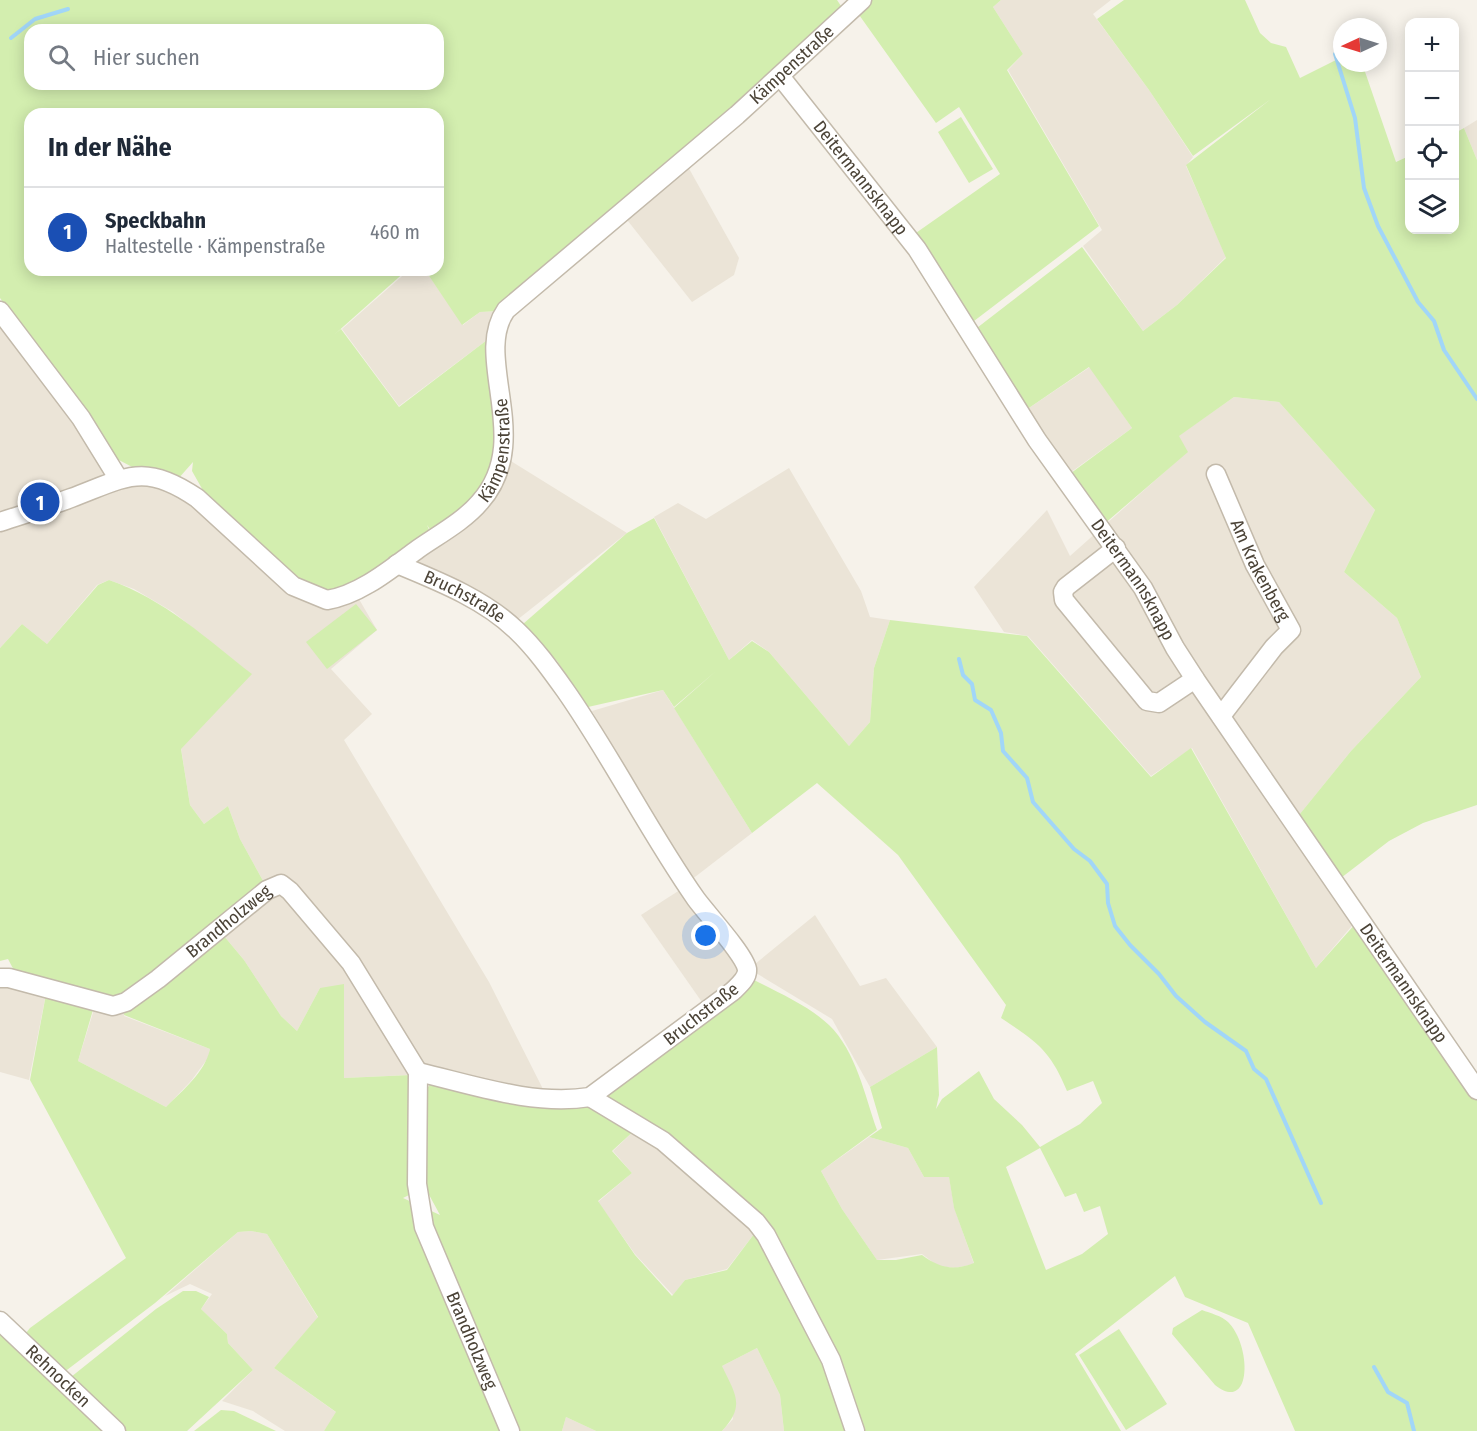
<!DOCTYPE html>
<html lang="de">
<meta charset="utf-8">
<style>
body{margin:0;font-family:"Fira Sans Condensed",sans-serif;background:#f2f2f3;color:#1f2937}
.controls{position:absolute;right:18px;top:18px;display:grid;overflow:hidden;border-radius:12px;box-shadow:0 3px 15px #0003}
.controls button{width:54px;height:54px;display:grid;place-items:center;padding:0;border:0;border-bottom:2px solid #e0e1e3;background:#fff;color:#1f2937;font:30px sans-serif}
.compass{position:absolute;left:1333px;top:18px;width:54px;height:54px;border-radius:50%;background:#fff;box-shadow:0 3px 15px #0003;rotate:266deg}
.you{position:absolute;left:706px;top:936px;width:21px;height:21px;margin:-15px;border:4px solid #fff;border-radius:50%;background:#1a73e8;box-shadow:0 0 0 9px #1a73e833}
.badge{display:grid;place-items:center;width:39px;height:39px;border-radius:50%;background:#ff3718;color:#fff;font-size:20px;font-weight:700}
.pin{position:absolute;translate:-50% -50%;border:3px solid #fff;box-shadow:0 2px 6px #0006}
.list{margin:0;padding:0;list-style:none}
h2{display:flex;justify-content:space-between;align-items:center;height:78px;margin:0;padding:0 24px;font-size:26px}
h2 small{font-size:20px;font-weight:400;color:#747a83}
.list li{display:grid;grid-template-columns:39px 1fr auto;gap:18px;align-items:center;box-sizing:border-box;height:90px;padding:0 24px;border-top:2px solid #e0e1e3}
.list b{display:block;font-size:22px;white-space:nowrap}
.list p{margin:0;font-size:20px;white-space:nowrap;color:#747a83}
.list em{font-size:20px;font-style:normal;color:#747a83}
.icon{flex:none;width:33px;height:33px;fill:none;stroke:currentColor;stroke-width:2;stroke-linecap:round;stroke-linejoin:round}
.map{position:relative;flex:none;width:1477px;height:1431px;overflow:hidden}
.search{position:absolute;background:#fff;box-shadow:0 3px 15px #0003;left:24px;top:24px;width:420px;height:66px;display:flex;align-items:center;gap:15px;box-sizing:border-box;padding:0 21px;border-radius:18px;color:#747a83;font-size:22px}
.panel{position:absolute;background:#fff;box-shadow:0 3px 15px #0003;left:24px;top:108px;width:420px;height:168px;border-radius:18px}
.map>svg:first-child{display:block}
.residential{fill:#ebe4d7}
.green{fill:#d3eeaf;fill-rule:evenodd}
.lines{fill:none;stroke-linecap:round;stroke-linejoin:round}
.stream{stroke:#a1d6f8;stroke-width:4}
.minor-casing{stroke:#c3baab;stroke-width:21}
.minor{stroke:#fff;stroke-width:18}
.labels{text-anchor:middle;stroke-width:5;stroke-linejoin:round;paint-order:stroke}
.street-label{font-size:18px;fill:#4b4337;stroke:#fff}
</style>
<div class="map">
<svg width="1477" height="1431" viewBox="0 0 1477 1431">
<rect width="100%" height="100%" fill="#f6f2ea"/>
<g class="residential">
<path d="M 1001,0 L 1111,0 L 1093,14 L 1149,90 L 1193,157 L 1186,166 L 1226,257 L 1177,305 L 1143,331 L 1083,246 L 1102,230 L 1008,70 L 1023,54 L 993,7 Z"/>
<path d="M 1477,120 L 1477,160 L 1464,128 Z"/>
<path d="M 687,165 L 739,258 L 734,275 L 692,302 L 624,216 Z"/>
<path d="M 409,270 L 425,270 L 463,325 L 480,312 L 499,311 L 491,337 L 399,406 L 342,329 Z"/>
<path d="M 0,316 L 104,463 L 103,473 L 98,480 L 0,516 Z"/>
<path d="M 1090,367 L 1132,428 L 1067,475 L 1023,412 Z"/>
<path d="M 1234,397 L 1279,402 L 1375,510 L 1344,572 L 1397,618 L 1421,677 L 1351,751 L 1291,825 L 1356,921 L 1316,968 L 1192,748 L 1151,776 L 1028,636 L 1004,632 L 974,587 L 1047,510 L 1070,556 L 1187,452 L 1178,436 Z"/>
<path d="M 506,458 L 627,533 L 517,620 L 418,565 L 416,561 L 485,509 L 492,500 Z"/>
<path d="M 789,468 L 861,591 L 870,617 L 890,620 L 874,668 L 870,722 L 849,746 L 769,652 L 752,640 L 729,660 L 654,517 L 678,503 L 706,519 Z"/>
<path d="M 130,481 L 165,485 L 356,594 L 377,630 L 331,669 L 372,714 L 344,740 L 489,982 L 546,1095 L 423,1066 L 290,890 L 267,888 L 240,839 L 228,806 L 204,824 L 190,805 L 181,748 L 251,674 L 173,612 L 134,589 L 109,580 L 97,585 L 47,644 L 22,624 L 0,648 L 0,528 Z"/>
<path d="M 663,690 L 752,833 L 691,880 L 592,711 Z"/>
<path d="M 276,886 L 328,937 L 410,1075 L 344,1078 L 342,1061 L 320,988 L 297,1031 L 281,1016 L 244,960 L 219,930 Z"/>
<path d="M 683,888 L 740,963 L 741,973 L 704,1005 L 641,915 Z"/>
<path d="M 815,915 L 860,986 L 886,978 L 937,1047 L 870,1087 L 832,1019 L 756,973 L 755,964 Z"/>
<path d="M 0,983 L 47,989 L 29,1080 L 0,1072 Z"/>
<path d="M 96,1003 L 125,1005 L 124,1016 L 210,1049 L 208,1058 L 191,1081 L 166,1107 L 78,1061 Z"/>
<path d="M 636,1129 L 757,1230 L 727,1269 L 685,1280 L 673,1295 L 635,1254 L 598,1202 L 632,1173 L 613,1151 Z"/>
<path d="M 869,1137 L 908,1148 L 924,1177 L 949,1176 L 954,1207 L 974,1264 L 955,1268 L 938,1266 L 922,1254 L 877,1260 L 842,1209 L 821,1171 Z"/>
<path d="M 251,1231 L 267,1234 L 318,1318 L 274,1368 L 337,1413 L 324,1431 L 285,1431 L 253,1411 L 222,1401 L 253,1370 L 228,1343 L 227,1334 L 201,1309 L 212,1294 L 190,1284 L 165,1296 L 238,1232 Z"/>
<path d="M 757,1348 L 780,1395 L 784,1431 L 722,1431 L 733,1419 L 722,1366 Z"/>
<path d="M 566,1417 L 596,1431 L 562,1431 Z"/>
</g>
<g class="green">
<path d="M 0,0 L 837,0 L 843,9 L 829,25 L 499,311 L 480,312 L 462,325 L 425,270 L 438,270 L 438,114 L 30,114 L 30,270 L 407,270 L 335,334 L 341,329 L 399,407 L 491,337 L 497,457 L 475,500 L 431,531 L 427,525 L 430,532 L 356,584 L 328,592 L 295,582 L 205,494 L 192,471 L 193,462 L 178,479 L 136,469 L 117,459 L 0,298 ZM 30,30 L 438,30 L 438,84 L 30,84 Z"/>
<path d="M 869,0 L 1001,0 L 993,7 L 1023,54 L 1007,70 L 1099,226 L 974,321 L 971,322 L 913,235 L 1000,174 L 959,107 L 936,123 L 857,12 Z"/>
<path d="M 1124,0 L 1245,0 L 1260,33 L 1271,43 L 1286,47 L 1300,78 L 1342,57 L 1342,63 L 1362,63 L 1396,162 L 1409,156 L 1410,230 L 1454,230 L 1455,133 L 1464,128 L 1477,160 L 1477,805 L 1423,823 L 1389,841 L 1337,881 L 1295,820 L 1351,751 L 1421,677 L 1397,618 L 1344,572 L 1375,510 L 1279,402 L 1234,397 L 1179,436 L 1188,452 L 1103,525 L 1067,476 L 1132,428 L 1089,367 L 1023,412 L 973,331 L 1082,247 L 1143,331 L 1177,305 L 1226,258 L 1186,165 L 1271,99 L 1193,156 L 1149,90 L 1097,19 Z"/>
<path d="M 961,117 L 993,169 L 969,183 L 938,132 Z"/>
<path d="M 654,518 L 729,660 L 752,641 L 769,652 L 849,746 L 870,722 L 874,668 L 890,620 L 1027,636 L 1151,777 L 1191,748 L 1316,968 L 1357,922 L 1477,1098 L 1477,1431 L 1295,1431 L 1248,1323 L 1185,1297 L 1175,1276 L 1075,1354 L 1121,1431 L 859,1431 L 768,1230 L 604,1096 L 745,992 L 754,980 C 779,993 809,1006 829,1025 C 856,1051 865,1096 877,1130 L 821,1171 L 842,1209 L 877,1260 L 896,1260 L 922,1255 C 940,1268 953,1271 974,1263 L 954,1208 L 949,1177 L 924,1177 L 908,1148 L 869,1137 L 882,1128 L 870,1087 L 937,1047 L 939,1095 L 936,1109 L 942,1099 L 979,1071 L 994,1099 L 1022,1125 L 1040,1147 L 1080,1124 L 1102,1103 L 1093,1081 L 1067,1091 C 1050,1050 1037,1042 1001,1018 L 1006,1005 L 898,855 L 817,783 L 752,833 L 674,708 L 716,671 L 674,707 L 663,690 L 588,707 L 557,661 L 523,624 L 627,533 ZM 1040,1148 L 1065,1197 L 1076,1193 L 1084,1212 L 1100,1206 L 1108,1234 L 1082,1254 L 1046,1270 L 1006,1167 Z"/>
<path d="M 109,580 C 164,599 207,639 252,674 L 181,749 L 190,805 L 204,824 L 228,806 L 240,839 L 267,888 L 114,1003 L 17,976 L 8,959 L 0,961 L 0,648 L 22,624 L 47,644 L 98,585 Z"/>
<path d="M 356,604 L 377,630 L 327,669 L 306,642 Z"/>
<path d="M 219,930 L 244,960 L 281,1016 L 297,1031 L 320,988 L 344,984 L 344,1078 L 411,1075 L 409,1195 L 403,1198 L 440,1215 L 427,1191 L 424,1174 L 426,1090 L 431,1083 L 586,1104 L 636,1129 L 612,1151 L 632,1173 L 598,1201 L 635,1255 L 672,1296 L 685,1280 L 727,1270 L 757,1230 L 795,1299 L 853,1431 L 784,1431 L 780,1395 L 757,1348 L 722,1366 C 735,1394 746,1405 722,1431 L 596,1431 L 566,1417 L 562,1431 L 324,1431 L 336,1412 L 274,1368 L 318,1317 L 267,1234 L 251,1231 L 238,1232 L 155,1303 L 59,1376 L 22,1338 L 30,1328 L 126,1258 L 30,1080 L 47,989 L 95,1003 L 78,1061 L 166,1107 C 183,1090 205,1072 210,1049 L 124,1015 L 125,1005 Z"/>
<path d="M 183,1291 L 196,1291 L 209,1297 L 201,1309 L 227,1334 L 228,1343 L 253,1370 L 187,1431 L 120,1431 L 71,1377 L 156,1309 Z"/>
<path d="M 1202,1310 C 1210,1313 1222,1316 1228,1322 C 1252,1346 1252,1414 1215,1385 L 1172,1334 L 1173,1328 Z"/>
<path d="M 0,1327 L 108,1431 L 0,1431 Z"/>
<path d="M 1119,1329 L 1167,1404 L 1126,1430 L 1079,1355 Z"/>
<path d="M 221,1410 L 234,1411 L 276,1431 L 194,1431 Z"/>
</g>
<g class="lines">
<g class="stream">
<path d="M 11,38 L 35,19 L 68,9"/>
<path d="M 1335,54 L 1355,118 L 1364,188 L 1378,226 L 1418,302 L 1434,321 L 1444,350 L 1477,399"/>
<path d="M 959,659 L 963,675 L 972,684 L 975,700 L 991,710 L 1001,733 L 1003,751 L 1027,778 L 1033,802 L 1074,849 L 1090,861 L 1107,884 L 1108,903 L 1115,926 L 1130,945 L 1159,974 L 1176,996 L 1205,1022 L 1246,1051 L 1254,1069 L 1266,1079 L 1321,1203"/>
<path d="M 1374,1367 L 1388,1392 L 1407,1403 L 1414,1431"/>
</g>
<defs>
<g id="minor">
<path id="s1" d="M 780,76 L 917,249 L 1037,440 L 1143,588 L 1175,648 L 1195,679 L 1477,1090"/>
<path d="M 0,311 L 81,418 L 118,478"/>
<path id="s2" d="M 1216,474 L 1255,565 L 1291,630 L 1274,647 L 1221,716"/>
<path id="s3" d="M 0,522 C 24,514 48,507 71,498 C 125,478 143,461 197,498 L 293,586 L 327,600 C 360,595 392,568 418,549 C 438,535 464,521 480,502 C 535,440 472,358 506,310 L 737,115 L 862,0"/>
<path d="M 1116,548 L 1066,587 L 1063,592 L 1064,600 L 1147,701 L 1159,703 L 1195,679"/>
<path id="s4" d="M 397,564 C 438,581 484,599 516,630 C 535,648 550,669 565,690 C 612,757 649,832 696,899 C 707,914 744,954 747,969 C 748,978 739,985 733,991 L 590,1097 C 533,1106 474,1085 418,1072"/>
<path id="s5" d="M 0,978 L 9,978 L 113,1006 L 126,1002 L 158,979 L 267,890 L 281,884 L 290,891 L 351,963 L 418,1072 L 417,1184 L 424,1227 L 510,1431"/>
<path d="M 590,1097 L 663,1141 L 756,1222 L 766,1235 L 831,1360 L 855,1431"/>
<path id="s6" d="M 0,1321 L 116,1431"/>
</g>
</defs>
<use href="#minor" class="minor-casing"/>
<use href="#minor" class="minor"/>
</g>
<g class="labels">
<g class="street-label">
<text dy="6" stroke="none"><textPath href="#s3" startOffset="1137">Kämpenstraße</textPath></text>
<text dy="6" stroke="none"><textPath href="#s1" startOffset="130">Deitermannsknapp</textPath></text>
<text dy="6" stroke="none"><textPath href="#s3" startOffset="616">Kämpenstraße</textPath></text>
<text dy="6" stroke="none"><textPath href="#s2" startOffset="106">Am Krakenberg</textPath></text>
<text dy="6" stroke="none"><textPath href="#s1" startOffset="616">Deitermannsknapp</textPath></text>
<text dy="6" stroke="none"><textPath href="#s4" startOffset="75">Bruchstraße</textPath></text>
<text dy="6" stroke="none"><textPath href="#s5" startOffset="261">Brandholzweg</textPath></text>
<text dy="6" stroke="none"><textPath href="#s1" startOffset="1102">Deitermannsknapp</textPath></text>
<text transform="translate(701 1014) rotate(-38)" y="6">Bruchstraße</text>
<text dy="6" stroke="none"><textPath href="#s5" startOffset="838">Brandholzweg</textPath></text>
<text dy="6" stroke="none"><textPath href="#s6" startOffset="80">Rehnocken</textPath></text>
</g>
</g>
</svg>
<div class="controls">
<button>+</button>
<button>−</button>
<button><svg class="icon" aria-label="locate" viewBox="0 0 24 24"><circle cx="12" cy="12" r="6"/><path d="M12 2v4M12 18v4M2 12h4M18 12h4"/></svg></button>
<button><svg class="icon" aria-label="layers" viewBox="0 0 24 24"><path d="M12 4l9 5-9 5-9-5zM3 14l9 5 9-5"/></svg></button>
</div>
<svg class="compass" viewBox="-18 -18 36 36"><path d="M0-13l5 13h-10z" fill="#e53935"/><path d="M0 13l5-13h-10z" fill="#747a83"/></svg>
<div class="you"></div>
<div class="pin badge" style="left:40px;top:502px;background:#1a4fb4">1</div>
<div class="search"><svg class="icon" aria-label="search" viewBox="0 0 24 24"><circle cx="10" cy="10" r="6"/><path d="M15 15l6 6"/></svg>Hier suchen</div>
<section class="panel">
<h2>In der Nähe<small></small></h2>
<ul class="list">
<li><span class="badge" style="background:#1a4fb4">1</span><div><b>Speckbahn</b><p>Haltestelle · Kämpenstraße</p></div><em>460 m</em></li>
</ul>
</section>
</div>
